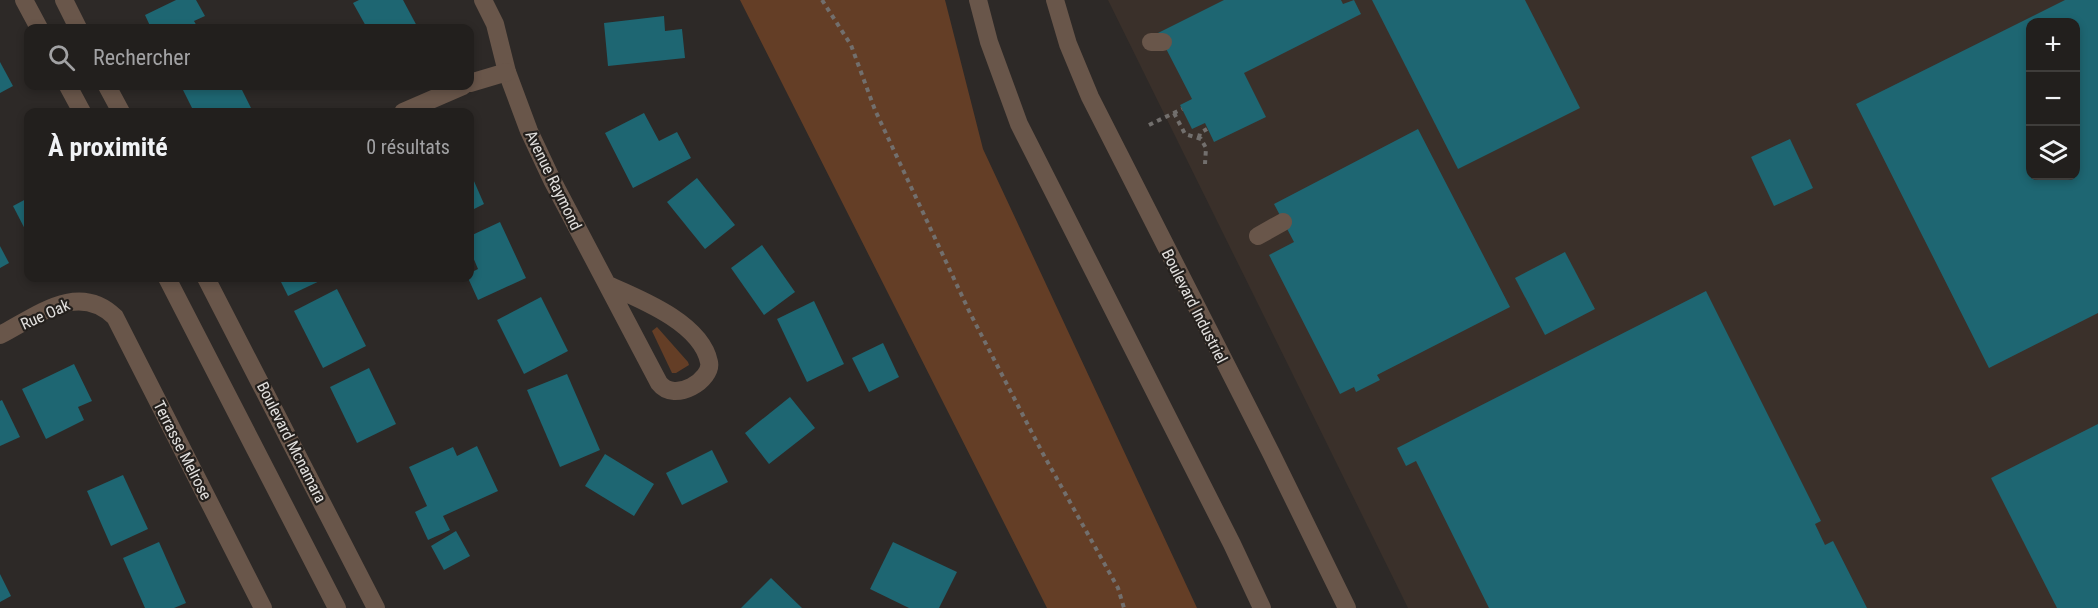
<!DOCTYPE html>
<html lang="fr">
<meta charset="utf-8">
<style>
body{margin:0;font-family:"Roboto Condensed",sans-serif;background:#2a2726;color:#f1f3f6}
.controls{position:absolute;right:18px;top:18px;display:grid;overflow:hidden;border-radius:12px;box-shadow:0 3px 9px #0003}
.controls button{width:54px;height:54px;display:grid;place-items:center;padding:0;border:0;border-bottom:2px solid #3f3d3b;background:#221f1d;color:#f1f3f6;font:30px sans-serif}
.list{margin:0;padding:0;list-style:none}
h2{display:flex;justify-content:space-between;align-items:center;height:78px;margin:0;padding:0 24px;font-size:26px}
h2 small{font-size:20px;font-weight:400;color:#a2a2a4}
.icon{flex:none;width:33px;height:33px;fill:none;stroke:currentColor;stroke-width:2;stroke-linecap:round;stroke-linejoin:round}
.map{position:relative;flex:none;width:2098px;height:608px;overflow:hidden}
.search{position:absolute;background:#221f1d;box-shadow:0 3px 9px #0003;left:24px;top:24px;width:450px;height:66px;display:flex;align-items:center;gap:15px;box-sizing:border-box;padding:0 21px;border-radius:12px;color:#a2a2a4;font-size:22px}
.panel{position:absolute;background:#221f1d;box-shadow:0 3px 9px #0003;left:24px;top:108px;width:450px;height:174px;border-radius:12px}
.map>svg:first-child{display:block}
.built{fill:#3a302a;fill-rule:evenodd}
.green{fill:#643e26}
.building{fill:#1e6672;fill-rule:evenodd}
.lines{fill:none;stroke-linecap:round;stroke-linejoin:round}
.path{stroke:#726f6d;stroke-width:4;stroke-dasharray:4.5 4.5;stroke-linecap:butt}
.minor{stroke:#69564a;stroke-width:18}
.labels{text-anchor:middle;stroke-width:4.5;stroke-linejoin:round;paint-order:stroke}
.street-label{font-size:16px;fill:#e2e0de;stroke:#24201d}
</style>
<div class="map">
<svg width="2098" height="608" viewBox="0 0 2098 608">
<rect width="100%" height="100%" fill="#2d2927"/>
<path class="built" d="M 1108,0 L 2098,0 L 2098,608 L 1408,608 ZM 2030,22 L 2076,22 L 2076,176 L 2030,176 Z"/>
<g class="green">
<path d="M 740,0 L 945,0 L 983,149 L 1197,608 L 1047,608 Z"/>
<path d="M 657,327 L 688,362 L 689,365 L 676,373 L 672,373 L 652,331 Z"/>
</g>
<g class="building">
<path d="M 176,0 L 196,0 L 205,16 L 194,21 L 198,28 L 151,28 L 145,15 Z"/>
<path d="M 359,0 L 403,0 L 418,28 L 367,28 L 353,3 Z"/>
<path d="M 1224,0 L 1341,0 L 1343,4 L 1354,0 L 1361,14 L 1244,73 L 1266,117 L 1214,142 L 1205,123 L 1192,129 L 1180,105 L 1192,99 L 1158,33 Z"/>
<path d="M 1372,0 L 1525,0 L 1580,108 L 1458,169 Z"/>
<path d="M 2065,0 L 2098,0 L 2098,313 L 1989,368 L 1856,104 ZM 2030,22 L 2076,22 L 2076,176 L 2030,176 Z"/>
<path d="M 664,16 L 665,31 L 682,29 L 685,58 L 608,66 L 604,23 Z"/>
<path d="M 0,62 L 13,86 L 0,93 Z"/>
<path d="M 181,86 L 240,86 L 253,112 L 194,112 Z"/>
<path d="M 644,113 L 659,141 L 677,132 L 691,158 L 633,188 L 605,133 Z"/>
<path d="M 1418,129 L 1510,307 L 1377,375 L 1380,380 L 1356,392 L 1354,387 L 1340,394 L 1269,255 L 1294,242 L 1274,204 Z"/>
<path d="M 1790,139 L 1813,188 L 1774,206 L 1751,157 Z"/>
<path d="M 470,172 L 484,204 L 470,211 Z"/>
<path d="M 697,178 L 735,225 L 705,249 L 667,202 Z"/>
<path d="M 28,198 L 28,235 L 13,206 Z"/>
<path d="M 500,222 L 526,278 L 478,300 L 468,278 L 470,278 L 470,273 L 478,269 L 470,250 L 470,236 Z"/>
<path d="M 762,245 L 795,292 L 764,315 L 731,268 Z"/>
<path d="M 0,246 L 9,263 L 0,268 Z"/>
<path d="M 1565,252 L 1595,309 L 1545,335 L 1515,278 Z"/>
<path d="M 279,278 L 326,278 L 288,296 Z"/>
<path d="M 337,289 L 366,346 L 323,368 L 294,311 Z"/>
<path d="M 1706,291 L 1821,521 L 1815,524 L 1825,545 L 1833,541 L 1867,608 L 1489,608 L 1416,461 L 1406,466 L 1397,448 Z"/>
<path d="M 541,297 L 568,351 L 524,374 L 497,320 Z"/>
<path d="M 814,301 L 844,364 L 807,382 L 777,319 Z"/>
<path d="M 883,343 L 899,377 L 869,392 L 852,358 Z"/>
<path d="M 74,364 L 92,401 L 78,407 L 84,420 L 46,439 L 22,389 Z"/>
<path d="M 369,368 L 396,424 L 357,443 L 330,387 Z"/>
<path d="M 567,374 L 600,450 L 560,467 L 527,390 Z"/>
<path d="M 790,397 L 815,428 L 769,464 L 745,433 Z"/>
<path d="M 2,400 L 20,437 L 0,446 L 0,401 Z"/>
<path d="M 2098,424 L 2098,608 L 2057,608 L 1991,478 Z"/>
<path d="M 477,446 L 498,491 L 443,516 L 450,530 L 428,540 L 415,512 L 427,506 L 409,467 L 453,447 L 457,456 Z"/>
<path d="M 712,450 L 728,482 L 682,505 L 666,473 Z"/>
<path d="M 605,454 L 654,484 L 634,516 L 585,486 Z"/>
<path d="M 123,475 L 148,529 L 111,546 L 87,491 Z"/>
<path d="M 456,531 L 470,556 L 444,570 L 431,546 Z"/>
<path d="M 159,542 L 186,603 L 174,608 L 145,608 L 123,558 Z"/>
<path d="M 893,542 L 957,572 L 939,608 L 909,608 L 870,589 Z"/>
<path d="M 0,574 L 11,596 L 0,602 Z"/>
<path d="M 771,578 L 802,608 L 741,608 Z"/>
</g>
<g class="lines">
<g class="path">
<path d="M 822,0 L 851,45 L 875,110 L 970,313 L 1042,452 L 1118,588 L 1124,608"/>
<path d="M 1174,113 L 1185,134 L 1201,139 L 1206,148 L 1205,164"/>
<path d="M 1149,125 L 1182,109"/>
<path d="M 1199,138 L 1200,133 L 1207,129"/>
</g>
<g class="minor">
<path d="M 24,0 L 39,28"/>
<path d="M 64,0 L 78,28"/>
<path d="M 483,0 L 495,24 L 507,72 L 529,131 L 552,180 L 659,383 C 675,404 713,379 709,362 C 701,323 640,299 608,285"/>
<path d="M 978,0 L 989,42 L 1019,124 L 1232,544 L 1262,608"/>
<path d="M 1055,0 L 1068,44 L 1090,97 L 1271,453 L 1347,608"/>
<path d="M 1151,42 L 1163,42"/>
<path d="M 470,83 L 507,72"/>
<path d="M 68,86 L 82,112"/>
<path d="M 107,86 L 121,112"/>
<path d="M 403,112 L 463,86"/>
<path d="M 1258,236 L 1283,222"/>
<path d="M 167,278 L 337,608"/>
<path d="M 206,278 L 376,608"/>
<path d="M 0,335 C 37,316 78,281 115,317 L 263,608"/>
</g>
</g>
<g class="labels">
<g class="street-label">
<text transform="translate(554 180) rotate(64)" y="6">Avenue Raymond</text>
<text transform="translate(1195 306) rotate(63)" y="6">Boulevard Industriel</text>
<text transform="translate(45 314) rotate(-24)" y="6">Rue Oak</text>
<text transform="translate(292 442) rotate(63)" y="6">Boulevard Mcnamara</text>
<text transform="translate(183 450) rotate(63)" y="6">Terrasse Melrose</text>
</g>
</g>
</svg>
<div class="controls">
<button>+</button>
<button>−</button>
<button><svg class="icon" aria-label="layers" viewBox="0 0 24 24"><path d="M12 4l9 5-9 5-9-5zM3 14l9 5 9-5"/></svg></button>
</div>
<div class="search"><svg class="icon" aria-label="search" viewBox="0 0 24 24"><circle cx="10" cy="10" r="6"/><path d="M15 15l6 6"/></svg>Rechercher</div>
<section class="panel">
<h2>À proximité<small>0 résultats</small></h2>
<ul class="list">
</ul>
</section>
</div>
